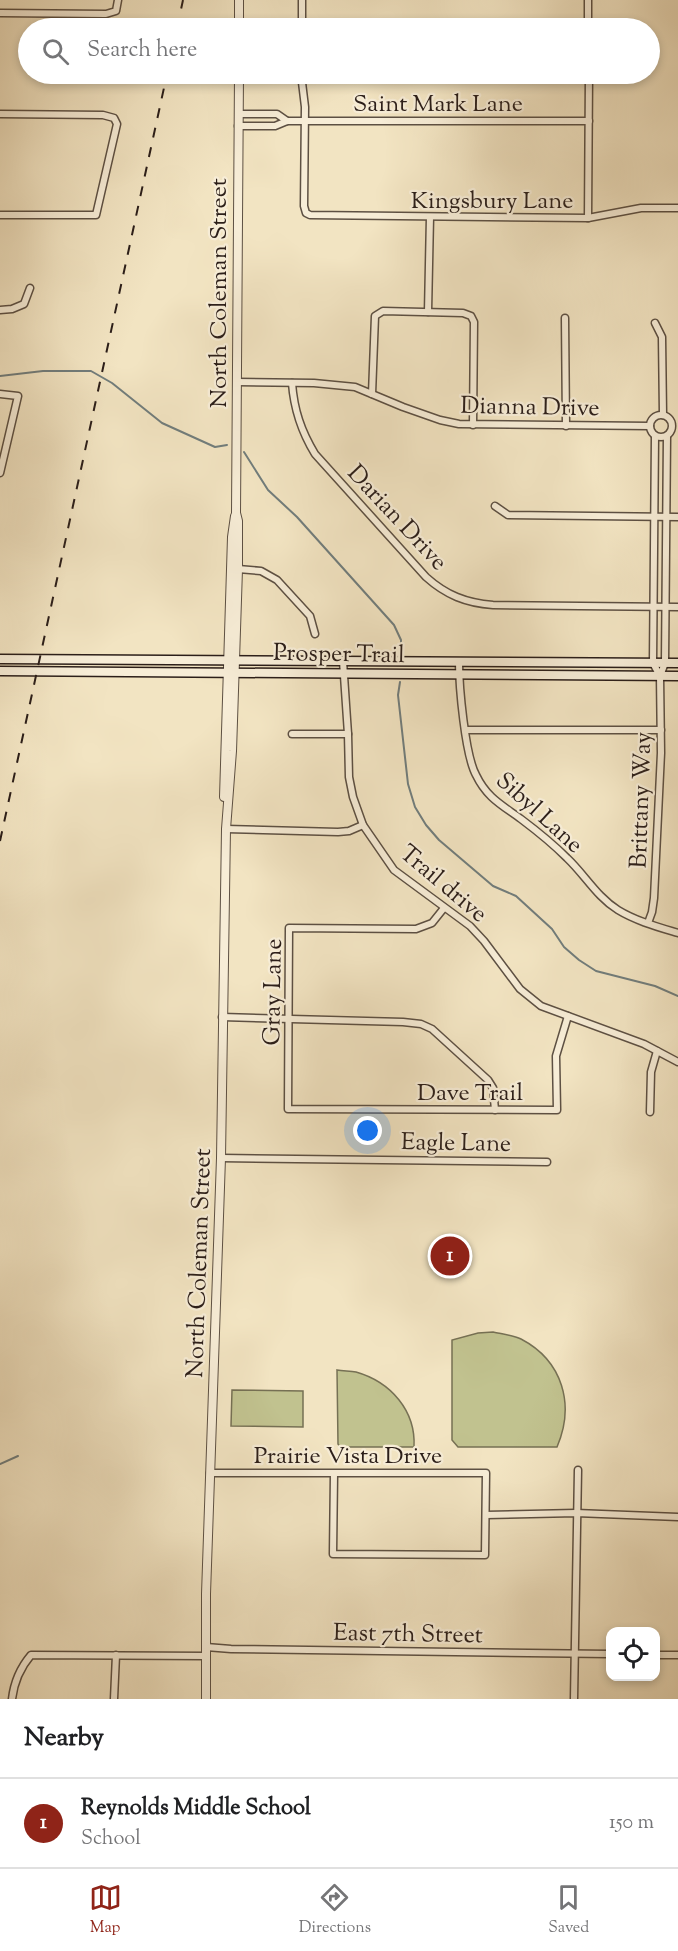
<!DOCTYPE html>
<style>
body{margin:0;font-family:"Sorts Mill Goudy",serif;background:#f2f2f2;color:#202124}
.controls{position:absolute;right:18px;bottom:18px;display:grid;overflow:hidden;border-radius:12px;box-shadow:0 3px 9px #0003}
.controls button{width:54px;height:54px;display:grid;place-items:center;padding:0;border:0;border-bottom:2px solid #e0e0e0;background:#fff;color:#202124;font:30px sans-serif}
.you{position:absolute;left:368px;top:1131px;width:21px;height:21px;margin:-15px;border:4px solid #fff;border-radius:50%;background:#1a73e8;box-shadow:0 0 0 9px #1a73e833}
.badge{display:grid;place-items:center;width:39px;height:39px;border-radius:50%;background:#8f2418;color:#fff;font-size:20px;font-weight:700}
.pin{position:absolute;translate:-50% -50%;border:3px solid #fff;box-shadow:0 2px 6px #0006}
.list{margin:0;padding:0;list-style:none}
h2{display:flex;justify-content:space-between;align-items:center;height:78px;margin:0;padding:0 24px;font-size:26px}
h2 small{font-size:20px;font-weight:400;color:#757577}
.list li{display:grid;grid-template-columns:39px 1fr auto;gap:18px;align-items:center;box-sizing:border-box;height:90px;padding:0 24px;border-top:2px solid #e0e0e0}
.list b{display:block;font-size:22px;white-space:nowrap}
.list p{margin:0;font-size:20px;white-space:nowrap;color:#757577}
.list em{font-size:20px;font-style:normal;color:#757577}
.icon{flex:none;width:33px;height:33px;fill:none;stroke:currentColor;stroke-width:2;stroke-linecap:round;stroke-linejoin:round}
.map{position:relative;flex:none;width:678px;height:1699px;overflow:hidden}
.search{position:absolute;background:#fff;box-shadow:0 3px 9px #0003;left:18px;right:18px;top:18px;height:66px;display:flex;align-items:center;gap:15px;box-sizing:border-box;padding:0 21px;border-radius:33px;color:#757577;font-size:22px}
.sheet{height:168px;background:#fff}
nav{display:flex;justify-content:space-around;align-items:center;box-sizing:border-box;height:84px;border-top:2px solid #e0e0e0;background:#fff;font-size:16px;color:#757577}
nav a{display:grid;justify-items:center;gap:3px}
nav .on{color:#8f2418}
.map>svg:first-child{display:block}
.green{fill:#c1c28f;stroke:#767054;stroke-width:1.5}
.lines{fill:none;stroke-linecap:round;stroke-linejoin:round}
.stream{stroke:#717d7c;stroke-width:2}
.minor-casing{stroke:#5d5043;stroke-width:9}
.tertiary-casing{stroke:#5d5043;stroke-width:10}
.secondary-casing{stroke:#2b1e19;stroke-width:11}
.minor{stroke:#f7edd7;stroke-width:6}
.tertiary{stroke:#f7edd7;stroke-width:8}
.secondary{stroke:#f7edd7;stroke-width:8}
.rail{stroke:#2b1e19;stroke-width:2;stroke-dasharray:10 10;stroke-linecap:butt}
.labels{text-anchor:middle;stroke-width:4.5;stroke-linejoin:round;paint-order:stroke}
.street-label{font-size:24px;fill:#2b1e19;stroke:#f7edd7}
</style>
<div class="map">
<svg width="678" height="1699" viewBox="0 0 678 1699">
<rect width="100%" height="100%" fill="#f2e4c2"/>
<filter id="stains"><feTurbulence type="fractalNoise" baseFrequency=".00333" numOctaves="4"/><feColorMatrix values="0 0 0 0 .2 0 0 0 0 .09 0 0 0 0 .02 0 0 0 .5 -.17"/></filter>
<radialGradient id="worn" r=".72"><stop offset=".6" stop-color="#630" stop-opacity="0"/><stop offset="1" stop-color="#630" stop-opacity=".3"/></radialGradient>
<g class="green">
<path d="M 493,1332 C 502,1334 513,1335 521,1339 C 563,1361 575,1405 557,1447 L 458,1447 L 452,1440 L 452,1340 L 478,1333 Z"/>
<path d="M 337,1370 C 343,1371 350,1371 356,1372 C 391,1382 416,1411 414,1447 L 340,1447 L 338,1444 Z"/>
<path d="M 232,1390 L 303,1391 L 303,1427 L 231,1426 Z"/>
</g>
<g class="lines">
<g class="stream">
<path d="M 0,376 L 43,371 L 91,371 L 112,383 L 162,423 L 215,447 L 227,445"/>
<path d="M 244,452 L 268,490 L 297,517 L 394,625 L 401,640 L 401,652"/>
<path d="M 400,682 L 398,695 L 408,784 L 415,807 L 426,825 L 439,840 L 493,886 L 516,896 L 552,929 L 564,947 L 579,960 L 596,971 L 655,986 L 678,996"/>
<path d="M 0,1464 L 18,1456"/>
</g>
<defs>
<g id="minor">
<path d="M 0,13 L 106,14 L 116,11 L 118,0"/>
<path d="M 302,25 L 588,25"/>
<path d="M 302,26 L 302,0"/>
<path d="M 588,26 L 588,0"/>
<path d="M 301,74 L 305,107 L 304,206 L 306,213 L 310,215 L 588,218 L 641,208 L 678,208"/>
<path d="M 0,114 L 103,115 L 114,118 L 117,124 L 96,215 L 0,215"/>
<path d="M 239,114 L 277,114 L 287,121"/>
<path d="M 238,126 L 275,126 L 287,121 L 589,121"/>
<path d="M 588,218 L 589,74"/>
<path d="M 0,310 L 12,309 L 24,304 L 30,288"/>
<path d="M 428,312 L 430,217"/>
<path d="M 565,318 L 566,426"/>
<path d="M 655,323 L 662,337 L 663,415"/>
<path d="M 237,382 L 314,383 L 355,387 L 403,407 L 440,420 L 459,424 L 650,426"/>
<path d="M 292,383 C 294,410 301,431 315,454 L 426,577 C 446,595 466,603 493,605 L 678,607"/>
<path d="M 0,394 L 18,396 L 0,473"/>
<path d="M 372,394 L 375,316 L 383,311 L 463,313 L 471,316 L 474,322 L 473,425"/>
<circle cx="661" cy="426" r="11"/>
<path d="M 655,436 L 653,663 L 660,676"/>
<path d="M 495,506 L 508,515 L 678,517"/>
<path d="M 238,569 L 261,571 L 277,580 L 310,616 L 315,634"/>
<path d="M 343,661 L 348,734 L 349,777 L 353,797 L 363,825 L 394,870 L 470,926 L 484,941 L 520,989 L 541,1006 L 644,1044 L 678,1062"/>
<path d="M 459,662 C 459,686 465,755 476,775 C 487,798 502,805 521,819 C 537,831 553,844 567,858 C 585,875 597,897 618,910 C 636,921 658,927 678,933"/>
<path d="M 466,730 L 661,730"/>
<path d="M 292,734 L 348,734"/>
<path d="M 226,829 L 338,832 L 349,831 L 363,825"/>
<path d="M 444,908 L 432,923 L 416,929 L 289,928 L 288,1109 L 557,1110 L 556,1056 L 568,1016"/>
<path d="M 648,923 L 652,912 L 654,898 L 661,753 L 660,676 L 665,663 L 667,436"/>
<path d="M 222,1017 L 403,1022 L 421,1024 L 432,1029 L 488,1080 L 493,1088 L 495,1110"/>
<path d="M 650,1112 L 651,1072 L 657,1051"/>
<path d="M 221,1158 L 547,1162"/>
<path d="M 210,1473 L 486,1473 L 485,1555 L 333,1554 L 334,1474"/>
<path d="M 486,1515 L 576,1513 L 678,1517"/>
<path d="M 206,1647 L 231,1649 L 610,1654"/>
<path d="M 656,1655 L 678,1655"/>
<path d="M 12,1699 C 14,1682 20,1668 31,1655 L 206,1656"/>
<path d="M 114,1699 L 116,1655"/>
<path d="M 574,1699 L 578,1470"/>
</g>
<g id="tertiary">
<path d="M 239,28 L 239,0"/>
<path d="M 224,797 L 232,537 L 235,516"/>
<path d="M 206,1699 L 206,1594 L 221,1158 L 226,829 L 232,751 L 238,569 L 238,521 L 236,513 L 239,74"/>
</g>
<g id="secondary">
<path d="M 0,659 L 678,663"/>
<path d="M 0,671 L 678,676"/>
</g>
</defs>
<use href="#minor" class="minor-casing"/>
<use href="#tertiary" class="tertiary-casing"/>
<use href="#secondary" class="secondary-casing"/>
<use href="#minor" class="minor"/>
<use href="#tertiary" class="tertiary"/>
<use href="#secondary" class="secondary"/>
<g class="rail">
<path d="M 177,28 L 183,0"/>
<path d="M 0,841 L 167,74"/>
</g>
</g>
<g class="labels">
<g class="street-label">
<text x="438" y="111">Saint Mark Lane</text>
<text x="492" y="208">Kingsbury Lane</text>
<text transform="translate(218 293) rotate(-90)" y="8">North Coleman Street</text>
<text transform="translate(530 406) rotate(1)" y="8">Dianna Drive</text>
<text transform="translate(398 517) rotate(47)" y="8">Darian Drive</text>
<text transform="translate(339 653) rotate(1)" y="8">Prosper Trail</text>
<text transform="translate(640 800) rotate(-88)" y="8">Brittany Way</text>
<text transform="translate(540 812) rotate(42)" y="8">Sibyl Lane</text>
<text transform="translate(444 883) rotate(40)" y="8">Trail drive</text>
<text transform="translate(272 992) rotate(-89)" y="8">Gray Lane</text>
<text x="470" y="1100">Dave Trail</text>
<text transform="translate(456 1142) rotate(1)" y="8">Eagle Lane</text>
<text transform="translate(198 1263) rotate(-88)" y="8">North Coleman Street</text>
<text x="348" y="1463">Prairie Vista Drive</text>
<text transform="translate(408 1633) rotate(1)" y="8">East 7th Street</text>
</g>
</g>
<rect width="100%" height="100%" filter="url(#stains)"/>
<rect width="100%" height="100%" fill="url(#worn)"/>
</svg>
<div class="controls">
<button><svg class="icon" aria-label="locate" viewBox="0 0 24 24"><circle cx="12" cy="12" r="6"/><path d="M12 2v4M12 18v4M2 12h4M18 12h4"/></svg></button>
</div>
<div class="you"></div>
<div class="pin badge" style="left:450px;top:1256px">1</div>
<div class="search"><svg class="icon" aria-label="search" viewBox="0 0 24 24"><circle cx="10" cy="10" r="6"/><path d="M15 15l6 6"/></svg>Search here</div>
</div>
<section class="sheet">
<h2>Nearby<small></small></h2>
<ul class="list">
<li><span class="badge">1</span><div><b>Reynolds Middle School</b><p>School</p></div><em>150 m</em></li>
</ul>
</section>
<nav>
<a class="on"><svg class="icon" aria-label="map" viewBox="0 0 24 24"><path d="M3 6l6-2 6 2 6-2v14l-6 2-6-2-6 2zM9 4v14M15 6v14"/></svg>Map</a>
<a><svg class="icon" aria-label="directions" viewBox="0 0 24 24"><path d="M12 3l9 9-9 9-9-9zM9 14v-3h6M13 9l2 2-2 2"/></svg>Directions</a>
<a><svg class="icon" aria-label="saved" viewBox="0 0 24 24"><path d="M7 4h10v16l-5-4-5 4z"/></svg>Saved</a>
</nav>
